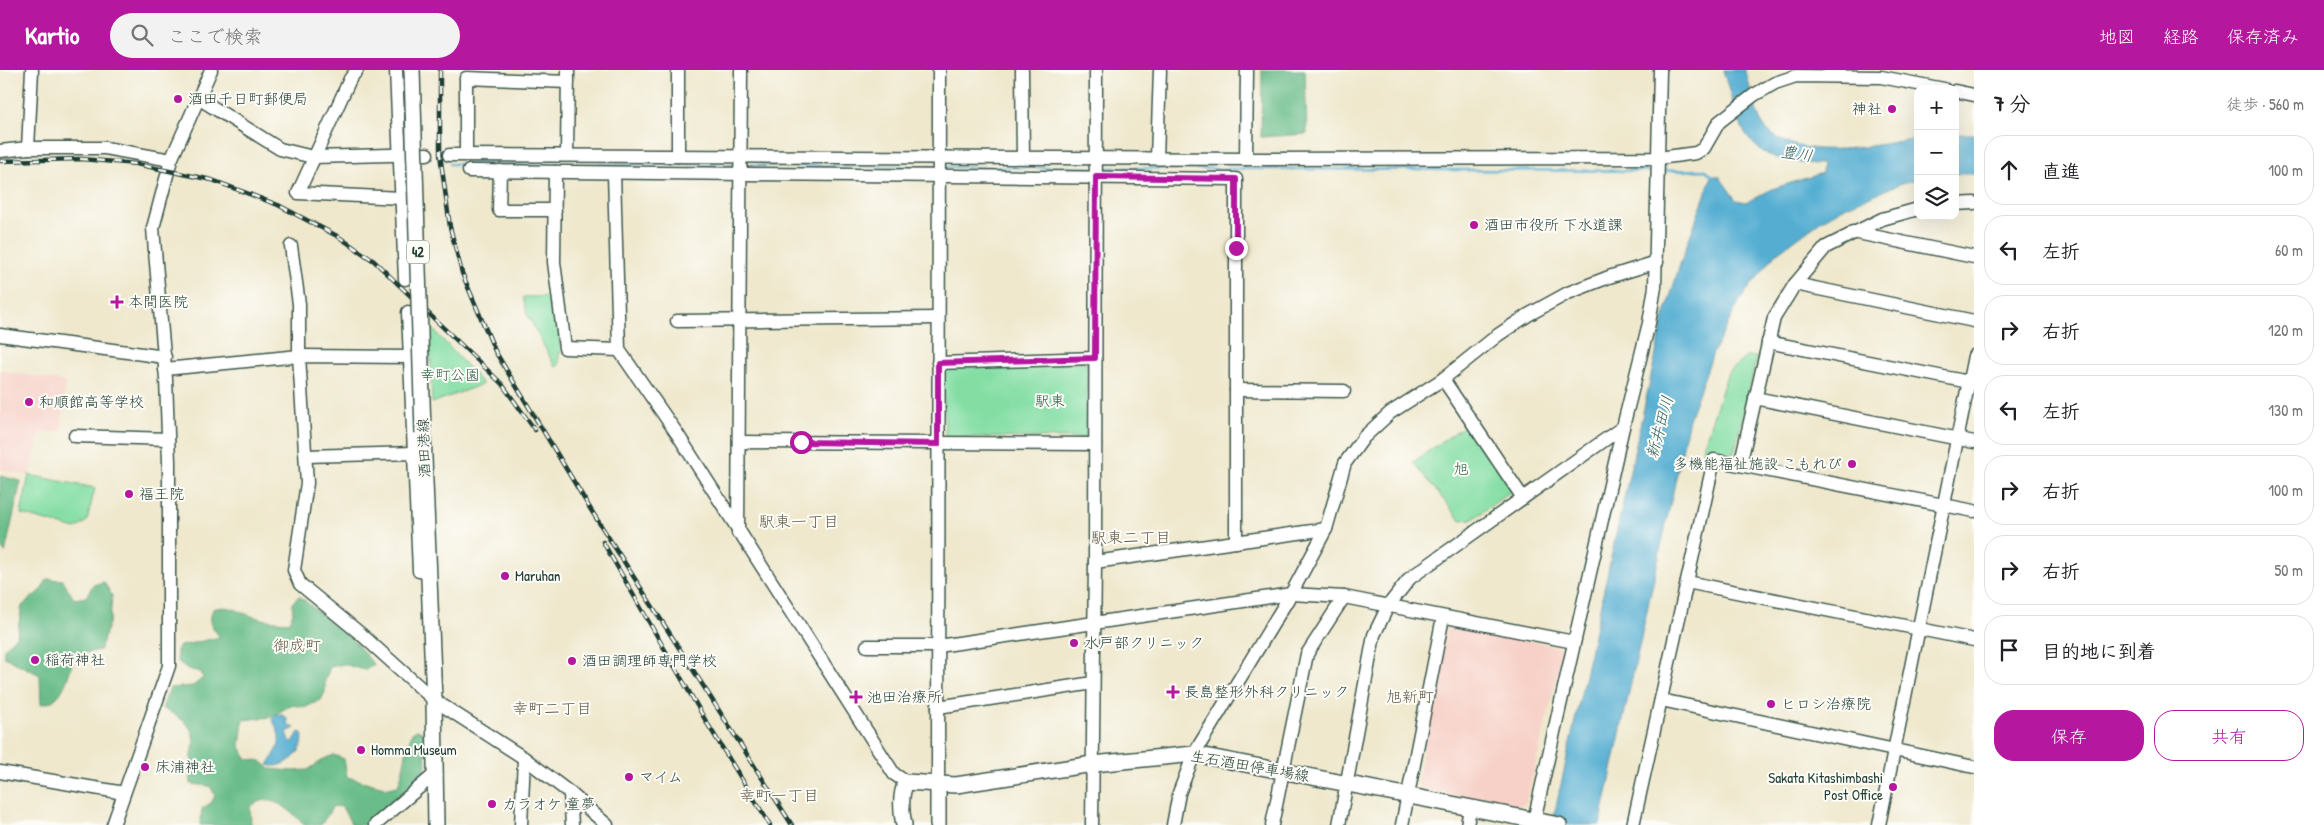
<!DOCTYPE html>
<html lang="ja">
<meta charset="utf-8">
<style>
body{margin:0;font-family:"Patrick Hand","Klee One",sans-serif;background:#f2f2f2;color:#202124}
.controls{position:absolute;right:15px;top:15px;display:grid;overflow:hidden;border-radius:10px;box-shadow:0 5px 20px #0002}
.controls button{width:45px;height:45px;display:grid;place-items:center;padding:0;border:0;border-bottom:1px solid #e0e0e0;background:#fff;color:#202124;font:25px sans-serif}
.stop{position:absolute;width:15px;height:15px;margin:-11px;border:4px solid #b5179e;border-radius:50%;background:#fff}
.stop.end{background:#b5179e;border-color:#fff;box-shadow:0 1px 5px #0008}
.list{margin:0;padding:0;list-style:none}
h2{display:flex;justify-content:space-between;align-items:center;height:65px;margin:0;padding:0 20px;font-size:21px}
h2 small{font-size:16px;font-weight:400;color:#757577}
.list li{display:grid;grid-template-columns:32px 1fr auto;gap:15px;align-items:center;box-sizing:border-box;height:70px;margin:0 10px 10px;padding:0 10px;border:1px solid #e0e0e0;border-radius:20px}
.list b{display:block;font-size:19px;white-space:nowrap}
.list em{font-size:16px;font-style:normal;color:#757577}
.actions{display:flex;gap:10px;padding:15px 20px}
.actions a{flex:1;padding:11px 0;border:1px solid #b5179e;border-radius:20px;text-align:center;font-size:18px;color:#b5179e}
.actions .main{background:#b5179e;color:#fff}
.icon{flex:none;width:28px;height:28px;fill:none;stroke:currentColor;stroke-width:2;stroke-linecap:round;stroke-linejoin:round}
.map{position:relative;flex:none;width:1974px;height:755px;overflow:hidden}
header{display:flex;align-items:center;gap:30px;box-sizing:border-box;height:70px;padding:0 25px;background:#b5179e;color:#fff}
header strong{font-size:24px}
nav{display:flex;gap:28px;margin-inline-start:auto;font-size:18px}
.search{width:350px;height:45px;background:#f2f2f2;display:flex;align-items:center;gap:12px;box-sizing:border-box;padding:0 18px;border-radius:28px;color:#757577;font-size:19px}
main{display:flex}
aside{flex:1;background:#fff}
.map>svg:first-child{display:block}
.built{fill:#f7d1c8}
.green{fill:#84dea4;stroke:#528e6c}
.forest{fill:#6bbd8a;stroke:#457d5f}
.water{fill:#54aed2;stroke:#3a7683}
.lines{fill:none;stroke-linecap:round;stroke-linejoin:round}
.stream{stroke:#54aed2;stroke-width:2.5}
.minor-casing{stroke:#3e574b;stroke-width:15}
.major-casing{stroke:#3e574b;stroke-width:18}
.minor{stroke:#fff;stroke-width:12}
.major{stroke:#fff;stroke-width:15}
.rail-casing{stroke:#1f3d34;stroke-width:4.5}
.rail{stroke:#fdfcf7;stroke-width:2.5;stroke-dasharray:8;stroke-linecap:butt}
.major-bridge-casing{stroke:#3e574b;stroke-width:18;stroke-linecap:butt}
.major-bridge{stroke:#fff;stroke-width:15}
.route{stroke:#b5179e;stroke-width:6}
.poi-dot{fill:#b5179e;stroke:#fdfcf7;stroke-width:2}
.labels{text-anchor:middle;stroke-width:4;stroke-linejoin:round;paint-order:stroke}
.shield{fill:#fdfcf7;stroke:#62766e;stroke-width:1}
.shield-label{font-size:14px;font-weight:bold;fill:#1f3d34}
.poi-label{font-size:15px;fill:#1f3d34;stroke:#fdfcf7;text-anchor:start}
.park-label{font-size:15px;fill:#335d4a;stroke:#fdfcf7}
.street-label{font-size:15px;fill:#1f3d34;stroke:#fdfcf7}
.water-label{font-size:16px;font-style:italic;fill:#2f5f63;stroke:#fdfcf7}
.neighbourhood-label{font-size:16px;fill:#65604d;stroke:#fdfcf7}
</style>
<header>
<strong>Kartio</strong>
<div class="search"><svg class="icon" aria-label="search" viewBox="0 0 24 24"><circle cx="10" cy="10" r="6"/><path d="M15 15l6 6"/></svg>ここで検索</div>
<nav><a>地図</a><a>経路</a><a>保存済み</a></nav>
</header>
<main>
<div class="map">
<svg width="1974" height="755" viewBox="0 0 1974 755">
<rect width="100%" height="100%" fill="#fdfcf7"/>
<filter id="ink" filterUnits="userSpaceOnUse"><feTurbulence type="fractalNoise" baseFrequency=".02" numOctaves="2"/><feDisplacementMap in="SourceGraphic" scale="10" xChannelSelector="R" yChannelSelector="G"/><feConvolveMatrix kernelMatrix="1 2 1 2 8 2 1 2 1" color-interpolation-filters="sRGB"/></filter>
<filter id="wash" filterUnits="userSpaceOnUse"><feTurbulence type="fractalNoise" baseFrequency=".0096" numOctaves="4" result="noise"/><feDisplacementMap in="SourceGraphic" scale="20" xChannelSelector="R" yChannelSelector="G"/><feGaussianBlur stdDeviation="1.12" result="paint"/><feColorMatrix in="noise" values="0 0 0 0 0 0 0 0 0 0 0 0 0 0 0 0 0 1.4 0 .05"/><feComposite in="paint" operator="in"/></filter>
<g filter="url(#wash)">
<rect width="100%" height="100%" fill="#efe8cd"/>
<g class="built">
<path d="M 0,300 L 65,312 L 62,362 L 40,362 L 29,406 L 0,399 Z"/>
<path d="M 1453,554 L 1564,578 L 1526,733 L 1518,737 L 1420,718 L 1417,713 L 1447,558 Z"/>
</g>
<g class="green">
<path d="M 556,226 L 561,283 L 559,283 L 559,295 L 555,297 L 527,244 L 523,227 Z"/>
<path d="M 429,255 L 483,314 L 432,333 Z"/>
<path d="M 1746,287 L 1757,287 L 1734,383 L 1702,380 L 1728,302 Z"/>
<path d="M 1088,293 L 1086,368 L 945,367 L 943,298 Z"/>
<path d="M 1470,352 L 1514,419 L 1473,449 L 1460,450 L 1413,392 Z"/>
<path d="M 29,405 L 95,418 L 87,451 L 76,459 L 21,444 Z"/>
</g>
<g class="forest">
<path d="M 1262,0 L 1305,0 L 1307,64 L 1261,67 Z"/>
<path d="M 0,406 L 21,411 L 5,483 L 0,475 Z"/>
<path d="M 47,509 L 63,510 L 74,529 L 86,527 L 93,515 L 104,512 L 112,526 L 110,550 L 100,580 L 75,585 C 68,603 65,633 41,634 L 40,605 L 4,587 L 4,579 L 17,565 L 22,536 L 42,519 Z"/>
<path d="M 299,526 L 356,573 L 374,595 L 365,600 L 343,594 L 330,597 L 325,610 L 325,622 L 321,630 L 306,637 L 291,635 L 271,647 L 243,650 L 240,677 L 247,689 L 261,691 L 270,699 L 293,701 L 308,700 L 326,688 L 334,685 L 344,689 L 347,707 L 388,718 L 398,716 C 405,698 405,680 412,663 L 417,660 L 424,663 L 426,695 L 424,705 L 369,755 L 352,755 L 342,737 L 333,736 L 321,755 L 304,755 C 291,740 269,720 250,737 L 251,755 L 200,755 L 202,739 L 212,732 L 215,725 L 210,716 L 191,714 C 186,673 213,663 162,638 L 170,618 L 193,616 L 203,608 L 201,602 L 188,599 L 177,591 L 177,580 L 180,576 L 220,567 C 212,558 208,551 213,539 C 231,533 241,544 258,548 C 268,551 279,551 289,552 L 293,543 L 292,533 Z"/>
</g>
<g class="water">
<path d="M 1723,0 L 1745,0 C 1750,15 1755,43 1763,55 C 1793,95 1876,75 1918,68 L 1918,109 L 1902,113 L 1847,136 L 1819,152 L 1777,183 L 1741,228 L 1713,283 L 1689,349 L 1600,755 L 1552,755 L 1664,247 L 1681,191 L 1712,106 L 1719,106 L 1736,130 L 1747,132 L 1772,119 L 1822,103 L 1823,94 C 1746,93 1742,66 1723,0 Z"/>
<rect x="1955" y="64" width="19" height="40"/>
<path d="M 280,644 L 287,648 L 288,654 L 295,658 L 287,662 L 290,671 L 293,672 L 299,662 L 302,663 C 308,680 284,701 268,695 C 280,676 284,670 272,649 L 276,645 Z"/>
</g>
<g class="lines">
<g class="stream">
<path d="M 450,94 L 736,95"/>
<path d="M 744,95 L 936,97"/>
<path d="M 944,97 L 1091,98"/>
<path d="M 1099,98 L 1653,101"/>
<path d="M 1661,101 L 1706,100 L 1713,107"/>
</g>
</g>
</g>
<g filter="url(#ink)">
<g class="lines">
<defs>
<g id="minor">
<path d="M 357,0 L 350,9 L 298,123 L 401,128"/>
<path d="M 396,0 L 405,209"/>
<path d="M 1022,0 L 1023,87"/>
<path d="M 1955,21 L 1974,25"/>
<path d="M 198,28 L 280,79 L 313,87 L 427,84"/>
<path d="M 28,78 L 32,0"/>
<path d="M 0,81 L 28,78 L 105,78 L 171,90"/>
<path d="M 449,85 L 1246,89 L 1659,88 L 1696,83 L 1704,78 L 1719,52 L 1754,25 L 1775,13 L 1796,6 L 1881,7 L 1944,19"/>
<path d="M 466,85 L 466,8 L 568,12"/>
<path d="M 567,85 L 568,0"/>
<path d="M 678,86 L 678,0"/>
<path d="M 1157,88 L 1160,0"/>
<path d="M 1246,89 L 1247,0"/>
<path d="M 469,101 L 1236,109 L 1236,472"/>
<path d="M 500,101 L 499,140 L 555,140"/>
<path d="M 555,102 L 554,192 L 565,278 L 619,280"/>
<path d="M 614,103 L 619,280 L 678,365 L 894,704 L 906,712"/>
<path d="M 1955,134 L 1974,133"/>
<path d="M 1853,162 L 1974,187"/>
<path d="M 291,176 L 299,234 L 299,286 L 307,413 L 294,500 L 300,514 L 362,565 L 434,630 L 524,688 L 570,723 L 607,755"/>
<path d="M 1795,214 L 1974,251"/>
<path d="M 408,242 L 419,501 L 429,502"/>
<path d="M 677,251 L 938,248"/>
<path d="M 0,265 L 165,287"/>
<path d="M 1768,272 L 1974,313"/>
<path d="M 938,293 L 1095,288"/>
<path d="M 165,299 L 299,286 L 408,287"/>
<path d="M 1443,309 L 1523,428"/>
<path d="M 1236,320 L 1344,321"/>
<path d="M 1755,328 L 1974,372"/>
<path d="M 75,366 L 168,369"/>
<path d="M 739,372 L 1095,374"/>
<path d="M 306,386 L 415,383"/>
<path d="M 1740,395 L 1774,248 L 1795,214 L 1826,177 L 1882,149 L 1918,139"/>
<path d="M 738,463 L 741,0"/>
<path d="M 1095,492 L 1326,459"/>
<path d="M 1687,512 L 1974,570"/>
<path d="M 867,576 L 938,576 L 1291,524 L 1344,527 L 1574,572"/>
<path d="M 1661,630 L 1974,697"/>
<path d="M 938,637 L 1093,613"/>
<path d="M 0,702 L 124,723"/>
<path d="M 938,714 L 939,0"/>
<path d="M 570,723 L 572,755"/>
<path d="M 113,755 L 169,596 L 169,392 L 166,309 L 153,158 L 171,90 L 211,0"/>
<path d="M 375,755 L 435,704"/>
<path d="M 521,755 L 524,688"/>
<path d="M 1092,755 L 1095,492 L 1096,0"/>
<path d="M 1173,755 L 1179,723 L 1194,684 L 1291,524 L 1326,459 L 1345,393 L 1364,367 L 1390,343 L 1443,309 L 1498,265 L 1528,245 L 1568,223 L 1609,207 L 1657,192"/>
<path d="M 1272,755 L 1307,584 L 1344,527"/>
<path d="M 1339,755 L 1374,565 L 1388,536 L 1410,508 L 1623,357"/>
<path d="M 1402,755 L 1443,547"/>
<path d="M 1467,755 L 1470,739"/>
<path d="M 1533,755 L 1623,357 L 1649,253 L 1655,217 L 1660,0"/>
<path d="M 1633,755 L 1714,390 L 1974,441"/>
<path d="M 1879,755 L 1974,286"/>
</g>
<g id="major">
<path d="M 423,363 L 434,630 L 436,755"/>
<path d="M 938,714 L 938,755"/>
<path d="M 904,755 C 901,741 900,725 906,712 L 956,715 L 1093,694 L 1194,684 L 1559,755"/>
</g>
</defs>
<use href="#minor" class="minor-casing"/>
<use href="#major" class="major-casing"/>
<use href="#minor" class="minor"/>
<use href="#major" class="major"/>
<defs>
<g id="rail">
<path d="M 440,0 L 440,84 L 450,157 L 462,203 L 495,281 L 591,440 L 792,755"/>
<path d="M 0,91 L 82,89 L 136,94 L 212,110 L 278,135 L 339,167 L 374,191 L 502,314 L 535,360"/>
<path d="M 603,472 L 707,653 L 770,755"/>
</g>
</defs>
<use href="#rail" class="rail-casing"/>
<use href="#rail" class="rail"/>
<defs>
<path id="major-bridge" d="M 412,0 L 423,363"/>
</defs>
<use href="#major-bridge" class="major-bridge-casing"/>
<use href="#major-bridge" class="major-bridge"/>
</g>
</g>
<g class="lines" filter="url(#ink)">
<path class="route" d="M 801,372 L 938,374 L 938,293 L 1095,288 L 1096,107 L 1236,109 L 1236,178"/>
</g>
<g class="poi-dot">
<circle cx="178" cy="29" r="5"/>
<circle cx="1892" cy="39" r="5"/>
<circle cx="1474" cy="155" r="5"/>
<path d="M114.5 224.5h5v5h5v5h-5v5h-5v-5h-5v-5h5z"/>
<circle cx="29" cy="332" r="5"/>
<circle cx="1852" cy="394" r="5"/>
<circle cx="129" cy="424" r="5"/>
<circle cx="505" cy="506" r="5"/>
<circle cx="1074" cy="573" r="5"/>
<circle cx="35" cy="590" r="5"/>
<circle cx="572" cy="591" r="5"/>
<path d="M1170.5 614.5h5v5h5v5h-5v5h-5v-5h-5v-5h5z"/>
<path d="M853.5 619.5h5v5h5v5h-5v5h-5v-5h-5v-5h5z"/>
<circle cx="1771" cy="634" r="5"/>
<circle cx="361" cy="680" r="5"/>
<circle cx="145" cy="697" r="5"/>
<circle cx="629" cy="707" r="5"/>
<circle cx="1893" cy="717" r="5"/>
<circle cx="492" cy="734" r="5"/>
</g>
<g class="labels">
<rect class="shield" x="407" y="170.5" width="22" height="23" rx="4"/>
<g class="shield-label">
<text x="418" y="187">42</text>
</g>
<g class="poi-label">
<text x="188" y="34">酒田千日町郵便局</text>
<text x="1882" y="44" text-anchor="end">神社</text>
<text x="1484" y="160">酒田市役所 下水道課</text>
<text x="128" y="237">本間医院</text>
<text x="39" y="337">和順館高等学校</text>
<text x="1842" y="399" text-anchor="end">多機能福祉施設 こもれび</text>
<text x="139" y="429">福王院</text>
<text x="515" y="511">Maruhan</text>
<text x="1084" y="578">水戸部クリニック</text>
<text x="45" y="595">稲荷神社</text>
<text x="582" y="596">酒田調理師専門学校</text>
<text x="1184" y="627">長島整形外科クリニック</text>
<text x="867" y="632">池田治療所</text>
<text x="1781" y="639">ヒロシ治療院</text>
<text x="371" y="685">Homma Museum</text>
<text x="155" y="702">床浦神社</text>
<text x="639" y="712">マイム</text>
<text x="1883" y="713" text-anchor="end">Sakata Kitashimbashi<tspan x="1883" dy="17">Post Office</tspan></text>
<text x="502" y="739">カラオケ 童夢</text>
</g>
<g class="park-label">
<text x="450" y="310">幸町公園</text>
<text x="1050" y="336">駅東</text>
<text x="1461" y="404">旭</text>
</g>
<g class="street-label">
<text transform="translate(424 378) rotate(-92)" y="5">酒田港線</text>
<text transform="translate(1250 696) rotate(10)" y="5">生石酒田停車場線</text>
</g>
<g class="water-label">
<text transform="translate(1797 83) rotate(9)" y="6">豊川</text>
<text transform="translate(1659 357) rotate(-75)" y="6">新井田川</text>
</g>
<g class="neighbourhood-label">
<text x="799" y="457">駅東一丁目</text>
<text x="1131" y="473">駅東二丁目</text>
<text x="297" y="581">御成町</text>
<text x="1410" y="632">旭新町</text>
<text x="552" y="644">幸町二丁目</text>
<text x="779" y="731">幸町一丁目</text>
</g>
</g>
</svg>
<div class="controls">
<button>+</button>
<button>−</button>
<button><svg class="icon" aria-label="layers" viewBox="0 0 24 24"><path d="M12 4l9 5-9 5-9-5zM3 14l9 5 9-5"/></svg></button>
</div>
<div class="stop" style="left:801px;top:372px"></div>
<div class="stop end" style="left:1236px;top:178px"></div>
</div>
<aside>
<h2>7 分<small>徒歩 · 560 m</small></h2>
<ul class="list">
<li><svg class="icon" aria-label="ahead" viewBox="0 0 24 24"><path d="M12 20V5M6 11l6-6 6 6"/></svg><div><b>直進</b></div><em>100 m</em></li>
<li><svg class="icon" aria-label="left" viewBox="0 0 24 24"><path d="M17 20v-9H6M10 6l-5 5 5 5"/></svg><div><b>左折</b></div><em>60 m</em></li>
<li><svg class="icon" aria-label="right" viewBox="0 0 24 24"><path d="M7 20v-9h11M14 6l5 5-5 5"/></svg><div><b>右折</b></div><em>120 m</em></li>
<li><svg class="icon" aria-label="left" viewBox="0 0 24 24"><path d="M17 20v-9H6M10 6l-5 5 5 5"/></svg><div><b>左折</b></div><em>130 m</em></li>
<li><svg class="icon" aria-label="right" viewBox="0 0 24 24"><path d="M7 20v-9h11M14 6l5 5-5 5"/></svg><div><b>右折</b></div><em>100 m</em></li>
<li><svg class="icon" aria-label="right" viewBox="0 0 24 24"><path d="M7 20v-9h11M14 6l5 5-5 5"/></svg><div><b>右折</b></div><em>50 m</em></li>
<li><svg class="icon" aria-label="arrive" viewBox="0 0 24 24"><path d="M6 21V4h12l-3 4 3 4H6"/></svg><div><b>目的地に到着</b></div></li>
</ul>
<div class="actions"><a class="main">保存</a><a>共有</a></div>
</aside>
</main>
